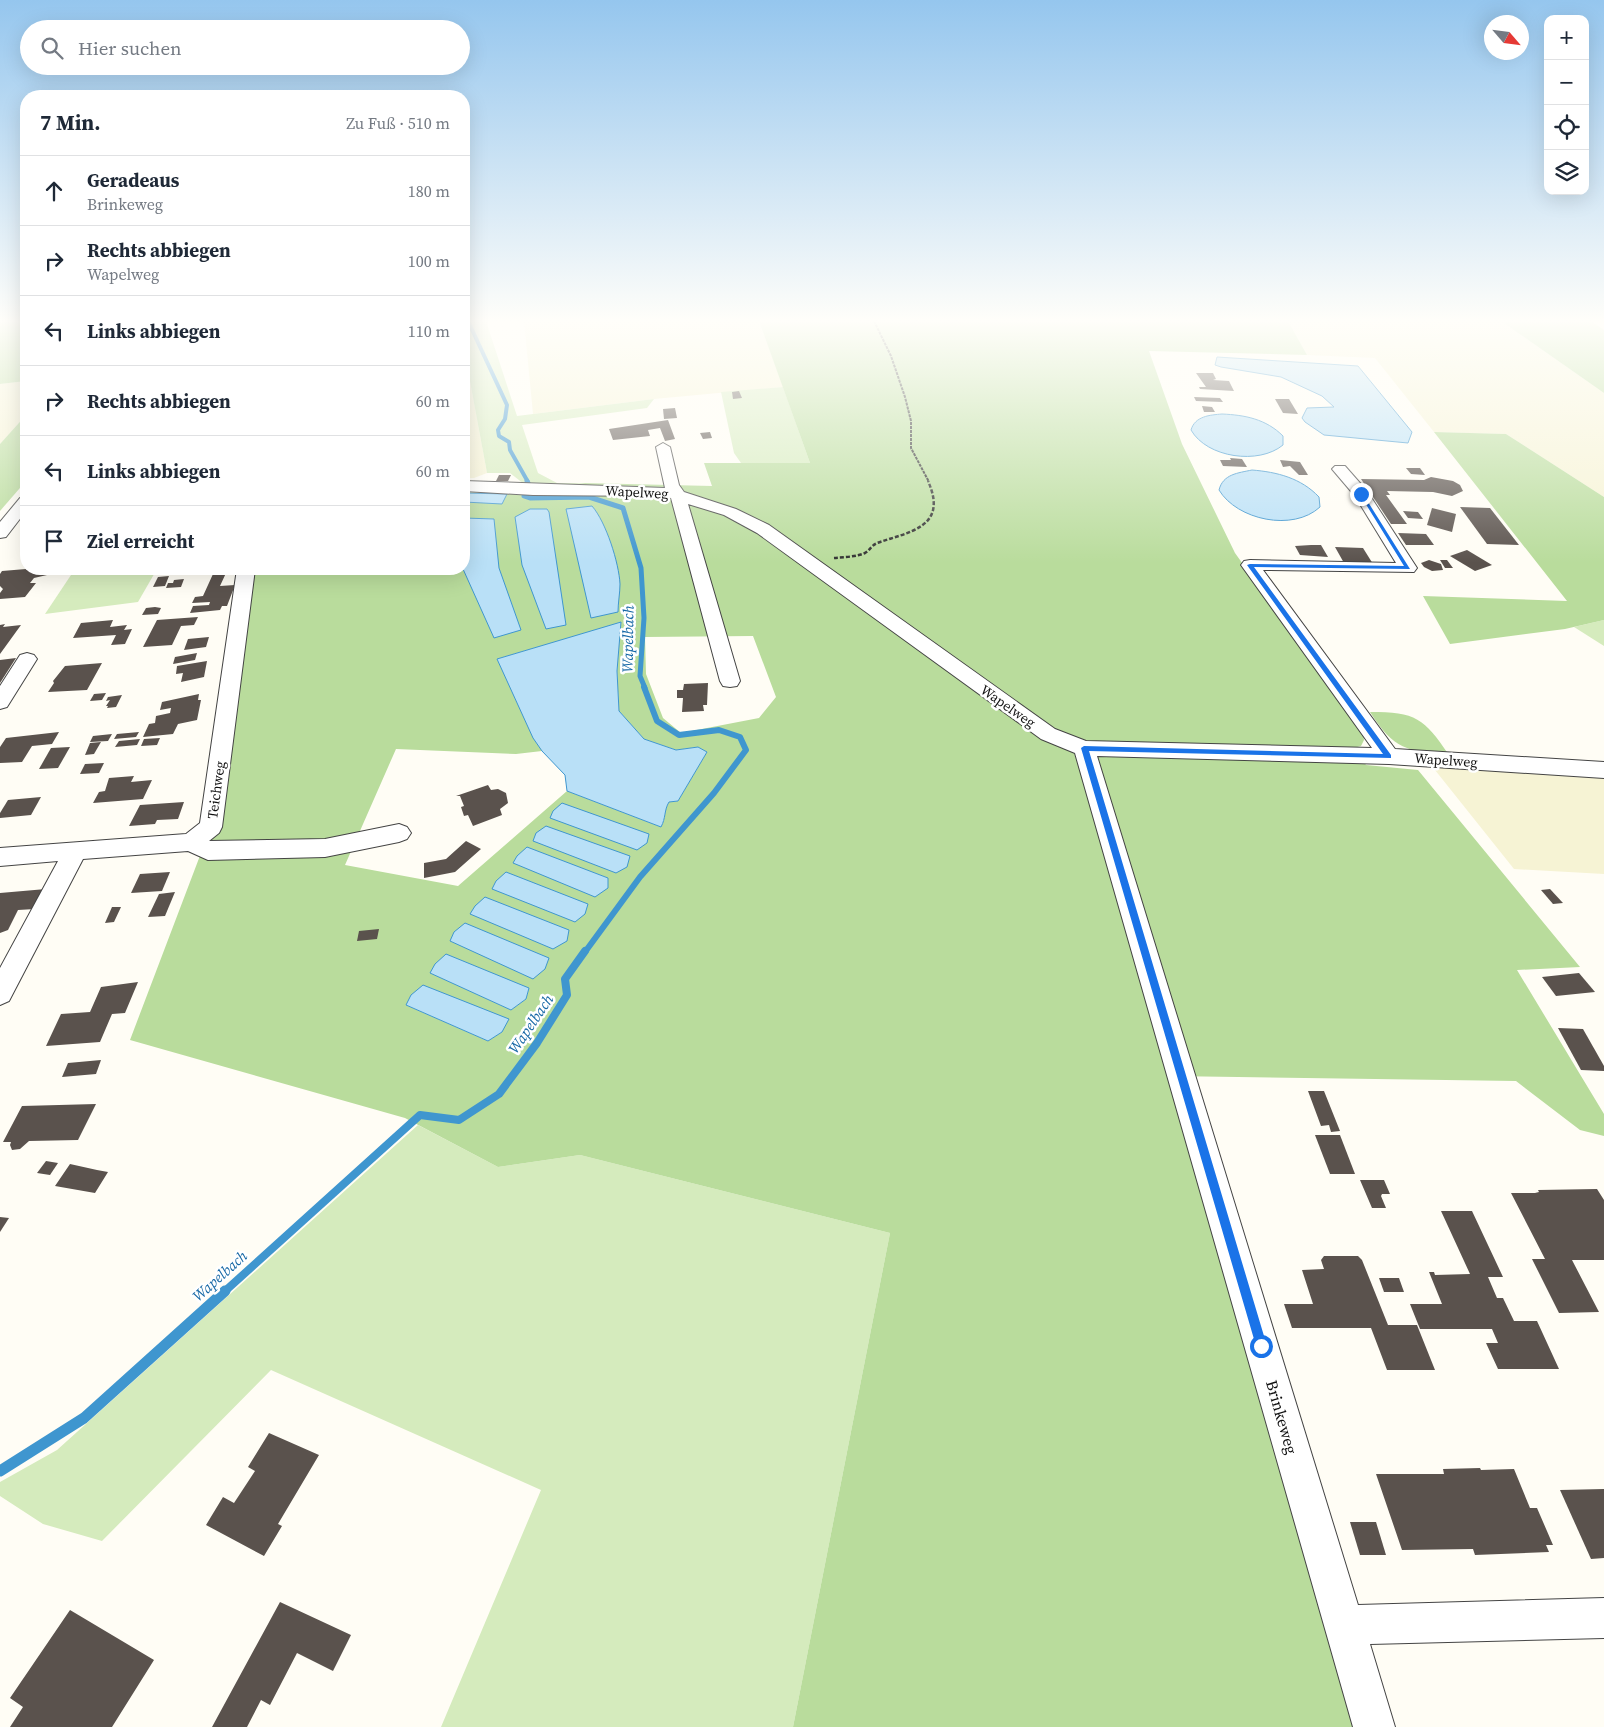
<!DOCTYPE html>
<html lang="de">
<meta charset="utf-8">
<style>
body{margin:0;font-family:"Source Serif 4",serif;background:#f2f2f3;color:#1f2937}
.controls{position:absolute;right:15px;top:15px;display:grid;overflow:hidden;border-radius:10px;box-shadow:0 5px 20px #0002}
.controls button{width:45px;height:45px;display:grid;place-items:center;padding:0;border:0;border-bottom:1px solid #e0e1e3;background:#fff;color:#1f2937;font:25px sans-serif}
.compass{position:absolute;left:1484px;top:15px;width:45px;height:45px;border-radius:50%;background:#fff;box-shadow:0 5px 20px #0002;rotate:118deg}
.stop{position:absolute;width:15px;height:15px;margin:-11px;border:4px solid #1a73e8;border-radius:50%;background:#fff}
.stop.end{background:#1a73e8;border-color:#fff;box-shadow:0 1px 5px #0008}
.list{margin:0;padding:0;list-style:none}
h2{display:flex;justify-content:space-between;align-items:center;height:65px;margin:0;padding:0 20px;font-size:21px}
h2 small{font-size:16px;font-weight:400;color:#747a83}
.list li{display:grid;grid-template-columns:32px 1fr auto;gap:15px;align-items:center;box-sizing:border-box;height:70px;padding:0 20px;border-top:1px solid #e0e1e3}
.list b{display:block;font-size:19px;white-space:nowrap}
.list p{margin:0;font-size:16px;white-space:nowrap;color:#747a83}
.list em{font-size:16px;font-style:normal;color:#747a83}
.icon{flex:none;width:28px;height:28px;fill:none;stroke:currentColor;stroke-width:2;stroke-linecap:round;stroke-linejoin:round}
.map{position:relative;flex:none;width:1604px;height:1727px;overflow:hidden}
.search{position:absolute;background:#fff;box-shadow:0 5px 20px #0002;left:20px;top:20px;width:450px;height:55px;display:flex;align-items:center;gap:12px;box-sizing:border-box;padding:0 18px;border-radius:28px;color:#747a83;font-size:19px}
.panel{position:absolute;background:#fff;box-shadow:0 5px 20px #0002;left:20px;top:90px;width:450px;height:485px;border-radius:20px}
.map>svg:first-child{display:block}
.farmland{fill:#f6f3d4}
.green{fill:#d5ebbd}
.forest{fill:#b9dc9c;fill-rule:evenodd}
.water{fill:#b9e0f7;stroke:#3f96cf}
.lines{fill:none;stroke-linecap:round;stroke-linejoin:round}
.stream-far4{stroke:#3f96cf;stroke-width:4}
.stream-far3{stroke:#3f96cf;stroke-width:5}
.stream-far2{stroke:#3f96cf;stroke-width:6}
.stream-far1{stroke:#3f96cf;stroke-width:8}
.stream{stroke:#3f96cf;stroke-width:11}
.building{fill:#5a524d}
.minor-casing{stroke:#444;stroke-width:2}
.path-far1{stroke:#333;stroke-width:2;stroke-dasharray:3 1;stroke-linecap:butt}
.path{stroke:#333;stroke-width:2.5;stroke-dasharray:4 2;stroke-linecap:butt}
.minor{fill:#fff;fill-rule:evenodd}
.route{fill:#1a73e8}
.labels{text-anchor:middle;stroke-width:5;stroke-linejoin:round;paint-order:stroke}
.street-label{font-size:14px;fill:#111;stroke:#fff}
.water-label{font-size:15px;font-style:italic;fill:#1768a6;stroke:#fff}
.near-street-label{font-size:16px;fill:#111;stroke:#fff}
</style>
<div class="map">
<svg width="1604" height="1727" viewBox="0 0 1604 1727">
<rect width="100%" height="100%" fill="#fffdf5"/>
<g class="farmland">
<path d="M 524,321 L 759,321 L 783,387 L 654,399 L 533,414 Z"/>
<path d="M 1288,321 L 1501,321 L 1604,393 L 1604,497 L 1506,434 L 1434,432 L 1375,358 L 1307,355 Z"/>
<path d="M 464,349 L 487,473 L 474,478 L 464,478 Z"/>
<path d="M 26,381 L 26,415 L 0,444 L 0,384 Z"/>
<path d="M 1431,765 L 1604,774 L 1604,874 L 1514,869 Z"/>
</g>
<g class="green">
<path d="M 464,321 L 486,321 L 517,416 L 654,399 L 647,408 L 522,425 L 538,473 L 557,483 L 585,483 L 550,487 L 524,484 L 510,473 L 487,473 L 464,349 Z"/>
<path d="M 783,387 L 810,463 L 741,463 L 734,453 L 721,392 Z"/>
<path d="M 75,569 L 157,569 L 138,602 L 45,614 Z"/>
<path d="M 1604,620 L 1604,646 L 1574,627 Z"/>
<path d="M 418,1125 L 498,1167 L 580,1155 L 890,1233 L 793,1727 L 441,1727 L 541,1490 L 271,1370 L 102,1541 L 43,1524 L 0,1496 L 0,1482 L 57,1450 Z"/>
</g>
<g class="forest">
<path d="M 0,321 L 26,321 L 26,381 L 0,384 Z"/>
<path d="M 759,321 L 1288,321 L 1307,355 L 1149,351 L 1182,444 L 1235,553 L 1363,732 L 1364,740 L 1361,746 L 1353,748 L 1366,765 L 1418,770 L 1580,967 L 1517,970 L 1604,1114 L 1604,1136 L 1580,1130 L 1516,1081 L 1169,1076 L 1356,1727 L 793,1727 L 890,1233 L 580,1155 L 498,1167 L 405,1118 L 130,1040 L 201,853 L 219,826 L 251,569 L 464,569 L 464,492 L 508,494 L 585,483 L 712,486 L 704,463 L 810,463 ZM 620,623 L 617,671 L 619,711 L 644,739 L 676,750 L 698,747 L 707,752 L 678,801 L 669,802 C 664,810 666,818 661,827 L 567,791 L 458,886 L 345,865 L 396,749 L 516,754 L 542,751 L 497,659 ZM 753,636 L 776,697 L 759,718 L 681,733 L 663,718 L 646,674 L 645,637 ZM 527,848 L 608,878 L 514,863 L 517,856 ZM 431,973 L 529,988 L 526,999 L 511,1010 ZM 406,1005 L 502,1032 L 488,1041 Z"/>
<path d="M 1501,321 L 1591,321 L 1604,330 L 1604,393 Z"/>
<path d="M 26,415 L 26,481 L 0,511 L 0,444 Z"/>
<path d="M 1434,432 L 1506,434 L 1604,497 L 1604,620 L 1565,629 L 1450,644 L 1423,596 L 1567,601 Z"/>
<path d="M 1370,712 C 1416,712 1424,718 1449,755 C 1407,751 1394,750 1370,712 Z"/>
</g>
<g class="water">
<path d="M 1217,357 L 1358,366 L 1412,432 L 1408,443 L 1324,435 L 1305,422 L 1302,418 L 1307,408 L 1334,407 L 1322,396 L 1281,377 L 1221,367 L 1215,365 Z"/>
<path d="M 1222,414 C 1245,415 1266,419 1283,436 L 1283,445 C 1259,465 1207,458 1191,430 C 1195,416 1210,415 1222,414 Z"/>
<path d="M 1252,470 C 1277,472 1301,478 1319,497 L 1320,507 C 1293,532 1237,520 1219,490 C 1223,474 1238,473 1252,470 Z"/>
<path d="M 464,493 L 507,494 L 502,504 L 464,502 Z"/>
<path d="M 592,506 C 606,522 619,563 620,584 C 620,593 618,603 618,612 L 591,618 L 566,509 Z"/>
<path d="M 530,509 L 547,509 L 549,512 L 566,625 L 546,629 L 522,565 L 515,517 Z"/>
<path d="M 464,518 L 494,519 L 499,568 L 521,630 L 494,638 L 463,569 Z"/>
<path d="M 621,622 L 617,671 L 619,711 L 644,739 L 676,750 L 698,747 L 707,752 L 678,801 L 669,802 C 664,810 666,818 661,827 L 567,791 L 565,775 L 542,751 L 533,738 L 497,659 Z"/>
<path d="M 562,803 L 649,834 L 647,843 L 637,850 L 550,818 L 553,811 Z"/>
<path d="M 546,826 L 630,856 L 627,867 L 616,873 L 533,841 L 536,833 Z"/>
<path d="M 527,847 L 608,878 L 608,888 L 595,897 L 513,863 L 517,856 Z"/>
<path d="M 506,872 L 588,904 L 585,914 L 575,922 L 492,889 L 496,881 Z"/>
<path d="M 485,897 L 569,930 L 567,941 L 553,949 L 470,914 L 475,906 Z"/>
<path d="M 465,923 L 549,958 L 545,969 L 533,979 L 450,941 L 454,932 Z"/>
<path d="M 446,954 L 529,988 L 526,999 L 511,1010 L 430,973 L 435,964 Z"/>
<path d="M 423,985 L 509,1019 L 502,1032 L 488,1041 L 406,1005 L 411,995 Z"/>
</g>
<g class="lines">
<path class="stream-far4" d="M 468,321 L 507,405 L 505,419 L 498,430 L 499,436 L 509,442 L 510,450 L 528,482"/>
<g class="stream-far3">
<path d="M 527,481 L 528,483"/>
<path d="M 524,496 L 530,498 L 589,497 L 623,508 L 641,568 L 644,618 L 640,676 L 645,688"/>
</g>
<path class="stream-far2" d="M 585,952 L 640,877 L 714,793 L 746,750 L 740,737 L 719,730 L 679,735 L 657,721 L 644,687"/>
<path class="stream-far1" d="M 224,1292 L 420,1115 L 459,1120 L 499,1094 L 537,1043 L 567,995 L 565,979 L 585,951"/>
<path class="stream" d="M 0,1471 L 84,1418 L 225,1291"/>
</g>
<g class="building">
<path d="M 1196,373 L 1213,373 L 1216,379 L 1213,380 L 1229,381 L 1234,391 L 1200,389 L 1199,387 L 1206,387 Z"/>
<path d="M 739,391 L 742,398 L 733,399 L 732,392 Z"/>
<path d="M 1194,397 L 1220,398 L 1223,402 L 1196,401 Z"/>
<path d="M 1275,399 L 1289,399 L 1298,414 L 1283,413 Z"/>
<path d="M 1202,406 L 1212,407 L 1215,412 L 1204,412 Z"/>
<path d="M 675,408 L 677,418 L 664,419 L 663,409 Z"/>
<path d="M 668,420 L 675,439 L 665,441 L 660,428 L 648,430 L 650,436 L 613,440 L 609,429 Z"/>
<path d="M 710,432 L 712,438 L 703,439 L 700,433 Z"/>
<path d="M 1230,458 L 1242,459 L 1247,467 L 1223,466 L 1220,460 L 1231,460 Z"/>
<path d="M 1280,460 L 1300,462 L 1308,475 L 1299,475 L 1290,466 L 1283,467 Z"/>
<path d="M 1406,468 L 1420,468 L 1425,475 L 1411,474 Z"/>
<path d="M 499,475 L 511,475 L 508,481 L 496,481 Z"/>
<path d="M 1431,477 L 1453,481 L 1460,485 L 1463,491 L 1452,496 L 1433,492 L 1387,491 L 1390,495 L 1386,495 L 1407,524 L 1391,524 L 1361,479 L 1424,480 Z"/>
<path d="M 1460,507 L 1490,508 L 1519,545 L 1487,544 Z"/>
<path d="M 1432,508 L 1456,514 L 1452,532 L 1427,525 Z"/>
<path d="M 1403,511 L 1418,512 L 1423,519 L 1408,518 Z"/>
<path d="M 1398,533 L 1426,534 L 1434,545 L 1406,545 Z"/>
<path d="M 1311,545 L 1321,545 L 1328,557 L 1300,555 L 1295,546 Z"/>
<path d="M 1335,547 L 1363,548 L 1373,564 L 1344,563 Z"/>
<path d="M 1467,550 L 1492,565 L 1475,571 L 1450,556 Z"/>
<path d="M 1429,560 L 1441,564 L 1443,570 L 1432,571 L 1424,567 L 1421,563 Z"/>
<path d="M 1440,560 L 1447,560 L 1453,568 L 1445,568 Z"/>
<path d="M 26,569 L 47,569 L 50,571 L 47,575 L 34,578 L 30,583 L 36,583 L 25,597 L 0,599 L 0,593 L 3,589 L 0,586 L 0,574 L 2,571 Z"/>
<path d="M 226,573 L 220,586 L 235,585 L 227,606 L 222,606 L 220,610 L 190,613 L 193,606 L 209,605 L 210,602 L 192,603 L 195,597 L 203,596 L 213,574 Z"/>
<path d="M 169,576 L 165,586 L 153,587 L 158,577 Z"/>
<path d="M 184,579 L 181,587 L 166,588 L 168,583 L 173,583 L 174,580 Z"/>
<path d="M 146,608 L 155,607 L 161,608 L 158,614 L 142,615 Z"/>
<path d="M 198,617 L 194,625 L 181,626 L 172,645 L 143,647 L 157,620 Z"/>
<path d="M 113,620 L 110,627 L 127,625 L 124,630 L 132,629 L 125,644 L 111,645 L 116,635 L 73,638 L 81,623 Z"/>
<path d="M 5,624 L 3,627 L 21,625 L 0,654 L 0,625 Z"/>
<path d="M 209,637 L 206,647 L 184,650 L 188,639 Z"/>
<path d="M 197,653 L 195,660 L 173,664 L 175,657 Z"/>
<path d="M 16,658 L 0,683 L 0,660 Z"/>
<path d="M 207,661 L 204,677 L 181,682 L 183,673 L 176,674 L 177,666 Z"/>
<path d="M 102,663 L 87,690 L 48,692 L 54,683 L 53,681 L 65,666 Z"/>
<path d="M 708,683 L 707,705 L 703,705 L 704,711 L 682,712 L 683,698 L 677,698 L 677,690 L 683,690 L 684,684 Z"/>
<path d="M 106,693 L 102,700 L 90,701 L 94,694 Z"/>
<path d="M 199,694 L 198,700 L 201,700 L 197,720 L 178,724 L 173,734 L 143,737 L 149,724 L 155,723 L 156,716 L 170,713 L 171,708 L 160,710 L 162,702 Z"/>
<path d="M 122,695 L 116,707 L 107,708 L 108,706 L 106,706 L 110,700 L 106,701 L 108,697 Z"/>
<path d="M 59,732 L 52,744 L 32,746 L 22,762 L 0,763 L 0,747 L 6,738 Z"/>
<path d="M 139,732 L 136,737 L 114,739 L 117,734 Z"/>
<path d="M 112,734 L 108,741 L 90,742 L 93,736 Z"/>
<path d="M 160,738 L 157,745 L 141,746 L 144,739 Z"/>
<path d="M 140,739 L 137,745 L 115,747 L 119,741 Z"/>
<path d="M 101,742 L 94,754 L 85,755 L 90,743 Z"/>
<path d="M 70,747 L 58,768 L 39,769 L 51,748 Z"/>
<path d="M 104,763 L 99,773 L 80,774 L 85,764 Z"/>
<path d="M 134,776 L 131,782 L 152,780 L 143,799 L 93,803 L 99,792 L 105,791 L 109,778 Z"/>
<path d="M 488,785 L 491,790 L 498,789 L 506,793 L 508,803 L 500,809 L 502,815 L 473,826 L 468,815 L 464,816 L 461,807 L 464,806 L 460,796 L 456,796 Z"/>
<path d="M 41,797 L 31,815 L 0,818 L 0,813 L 8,800 Z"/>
<path d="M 184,802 L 178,819 L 157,820 L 155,824 L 129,826 L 140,805 Z"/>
<path d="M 466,841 L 481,849 L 455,872 L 424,878 L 424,863 L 446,859 Z"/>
<path d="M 170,872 L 162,891 L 131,893 L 140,874 Z"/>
<path d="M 46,889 L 35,909 L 18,910 L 8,930 L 0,933 L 0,893 Z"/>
<path d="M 1550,889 L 1563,903 L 1553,904 L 1541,890 Z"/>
<path d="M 175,892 L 165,916 L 148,917 L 159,894 Z"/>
<path d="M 112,907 L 121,907 L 114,922 L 105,923 Z"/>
<path d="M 379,929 L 377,939 L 357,941 L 359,931 Z"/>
<path d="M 1579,973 L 1595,992 L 1556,996 L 1542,977 Z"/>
<path d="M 138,982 L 125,1013 L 112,1014 L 100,1042 L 46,1046 L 61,1014 L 90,1012 L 101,987 Z"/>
<path d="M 1558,1028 L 1583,1029 L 1604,1066 L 1604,1071 L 1581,1070 Z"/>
<path d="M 101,1060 L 96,1074 L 62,1077 L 68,1063 Z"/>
<path d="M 1308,1091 L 1324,1091 L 1340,1131 L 1331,1132 L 1329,1125 L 1321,1126 Z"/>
<path d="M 96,1104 L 78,1140 L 29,1141 L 20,1149 L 12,1150 L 10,1145 L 11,1142 L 3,1142 L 22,1106 Z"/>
<path d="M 1315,1135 L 1340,1135 L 1355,1174 L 1330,1174 Z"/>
<path d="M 46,1161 L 58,1163 L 50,1175 L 37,1173 Z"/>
<path d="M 70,1164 L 97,1170 L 108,1172 L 95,1193 L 55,1186 Z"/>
<path d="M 1360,1180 L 1384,1180 L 1390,1194 L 1382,1194 L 1381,1196 L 1386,1208 L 1372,1208 Z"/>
<path d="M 1597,1189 L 1604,1200 L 1604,1260 L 1572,1260 L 1599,1312 L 1559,1313 L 1532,1259 L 1545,1259 L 1511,1193 L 1535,1193 L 1539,1192 L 1538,1190 Z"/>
<path d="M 1441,1211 L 1472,1211 L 1503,1277 L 1488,1277 L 1497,1298 L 1503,1298 L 1514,1321 L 1537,1321 L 1559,1369 L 1498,1369 L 1486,1343 L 1498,1343 L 1492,1329 L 1420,1329 L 1410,1304 L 1442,1304 L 1429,1272 L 1434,1272 L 1435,1275 L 1470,1274 Z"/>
<path d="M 0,1217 L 9,1218 L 0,1232 Z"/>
<path d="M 1324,1256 L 1358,1256 L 1362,1260 L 1388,1325 L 1417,1325 L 1435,1370 L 1387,1370 L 1371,1328 L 1292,1328 L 1284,1304 L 1313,1304 L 1302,1270 L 1324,1269 L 1321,1260 Z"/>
<path d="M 1379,1278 L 1399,1278 L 1404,1292 L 1384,1292 Z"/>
<path d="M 269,1433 L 319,1455 L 278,1524 L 282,1526 L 264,1556 L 206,1525 L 223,1497 L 234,1503 L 255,1471 L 248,1467 Z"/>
<path d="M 1480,1468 L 1481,1470 L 1514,1469 L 1530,1508 L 1537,1508 L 1553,1545 L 1546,1545 L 1549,1552 L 1475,1555 L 1473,1549 L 1402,1550 L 1376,1474 L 1444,1474 L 1443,1469 Z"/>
<path d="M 1604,1489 L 1604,1558 L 1591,1559 L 1560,1490 Z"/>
<path d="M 1350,1522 L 1376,1522 L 1386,1555 L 1360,1555 Z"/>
<path d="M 280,1602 L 351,1635 L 333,1671 L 297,1653 L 270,1705 L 261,1700 L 247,1727 L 212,1727 Z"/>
<path d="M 70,1610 L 154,1660 L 112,1727 L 10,1727 L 23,1707 L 10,1698 Z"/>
</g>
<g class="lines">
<defs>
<g id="minor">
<path d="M 663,443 L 670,447 L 679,485 L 684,492 L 736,509 L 769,525 L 1055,729 L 1086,741 L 1372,748 L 1241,565 L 1244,561 L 1250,560 L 1396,563 L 1355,496 L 1332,469 L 1335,466 L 1345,466 L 1367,491 L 1417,568 L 1414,572 L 1263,570 L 1395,749 L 1604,762 L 1604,778 L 1389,764 L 1097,756 L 1358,1605 L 1604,1598 L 1604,1638 L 1370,1644 L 1395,1727 L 1353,1727 L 1075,753 L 1041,739 L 757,533 L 724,515 L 688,504 L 740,681 L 737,686 L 730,687 L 723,686 L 720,681 L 671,498 L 657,496 L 533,495 L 464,491 L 464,481 L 665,488 L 656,447 Z"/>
<path d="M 26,496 L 26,511 L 6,537 L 0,538 L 0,522 L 20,498 Z"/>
<path d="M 237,569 L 255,569 L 222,827 L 219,833 L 209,841 L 325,839 L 399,824 L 407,827 L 411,833 L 407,839 L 399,842 L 325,857 L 208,860 L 188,851 L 83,859 L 9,1001 L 0,1005 L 0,968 L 58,861 L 0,866 L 0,848 L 186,834 L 200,823 Z"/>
<path d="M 27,653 L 34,655 L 37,659 L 7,707 L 0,709 L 0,686 L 20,655 Z"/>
</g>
</defs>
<use href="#minor" class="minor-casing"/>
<path class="path-far1" d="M 874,321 L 891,356 L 905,397 L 911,421 L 911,448 L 929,482"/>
<path class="path" d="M 834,558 C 844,557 856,557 865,553 C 870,550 872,545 877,543 C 908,532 949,528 928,481"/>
<use href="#minor" class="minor"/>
</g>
<linearGradient id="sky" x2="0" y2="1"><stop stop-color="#95c6ee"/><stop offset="0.57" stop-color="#fffefa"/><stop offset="1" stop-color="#fffefa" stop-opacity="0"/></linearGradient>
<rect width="1604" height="563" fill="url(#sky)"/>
<path class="route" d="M 1359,493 L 1363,494 L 1410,569 L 1254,567 L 1391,755 L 1391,758 L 1089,751 L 1267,1346 L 1261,1352 L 1256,1346 L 1081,748 L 1084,746 L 1383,754 L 1247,565 L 1250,564 L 1404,566 Z"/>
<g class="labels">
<g class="street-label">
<text transform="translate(637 492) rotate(3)" y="5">Wapelweg</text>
<text transform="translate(1008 706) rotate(35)" y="5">Wapelweg</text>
<text transform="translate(1446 760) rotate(4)" y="5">Wapelweg</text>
<text transform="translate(216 790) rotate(-82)" y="5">Teichweg</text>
</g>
<g class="water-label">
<text transform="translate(628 639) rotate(-89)" y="5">Wapelbach</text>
<text transform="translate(531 1024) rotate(-56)" y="5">Wapelbach</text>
<text transform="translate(220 1276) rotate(-42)" y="5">Wapelbach</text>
</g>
<g class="near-street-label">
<text transform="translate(1282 1417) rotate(74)" y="6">Brinkeweg</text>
</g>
</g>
</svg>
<div class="controls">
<button>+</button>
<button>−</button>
<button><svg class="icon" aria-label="locate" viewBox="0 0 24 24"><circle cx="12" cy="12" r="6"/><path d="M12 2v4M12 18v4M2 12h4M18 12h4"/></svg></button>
<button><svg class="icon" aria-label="layers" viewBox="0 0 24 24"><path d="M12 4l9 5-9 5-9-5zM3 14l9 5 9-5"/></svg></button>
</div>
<svg class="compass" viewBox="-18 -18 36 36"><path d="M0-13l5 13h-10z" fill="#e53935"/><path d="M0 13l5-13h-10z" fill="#747a83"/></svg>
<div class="stop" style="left:1261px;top:1346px"></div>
<div class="stop end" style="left:1361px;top:494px"></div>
<div class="search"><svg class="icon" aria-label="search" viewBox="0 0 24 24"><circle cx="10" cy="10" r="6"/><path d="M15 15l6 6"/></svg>Hier suchen</div>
<section class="panel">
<h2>7 Min.<small>Zu Fuß · 510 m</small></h2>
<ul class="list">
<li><svg class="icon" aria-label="ahead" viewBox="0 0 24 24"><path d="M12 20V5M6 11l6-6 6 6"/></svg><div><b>Geradeaus</b><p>Brinkeweg</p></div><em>180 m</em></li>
<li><svg class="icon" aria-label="right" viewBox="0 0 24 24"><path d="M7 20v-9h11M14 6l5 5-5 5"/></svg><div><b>Rechts abbiegen</b><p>Wapelweg</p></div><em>100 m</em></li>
<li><svg class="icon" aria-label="left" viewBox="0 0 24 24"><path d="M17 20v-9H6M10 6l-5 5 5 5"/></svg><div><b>Links abbiegen</b></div><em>110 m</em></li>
<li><svg class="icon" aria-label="right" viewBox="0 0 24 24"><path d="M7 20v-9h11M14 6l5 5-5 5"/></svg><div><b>Rechts abbiegen</b></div><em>60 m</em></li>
<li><svg class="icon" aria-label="left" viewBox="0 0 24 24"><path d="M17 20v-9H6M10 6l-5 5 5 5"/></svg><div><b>Links abbiegen</b></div><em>60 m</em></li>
<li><svg class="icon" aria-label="arrive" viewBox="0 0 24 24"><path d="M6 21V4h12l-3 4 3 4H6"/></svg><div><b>Ziel erreicht</b></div></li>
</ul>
</section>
</div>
